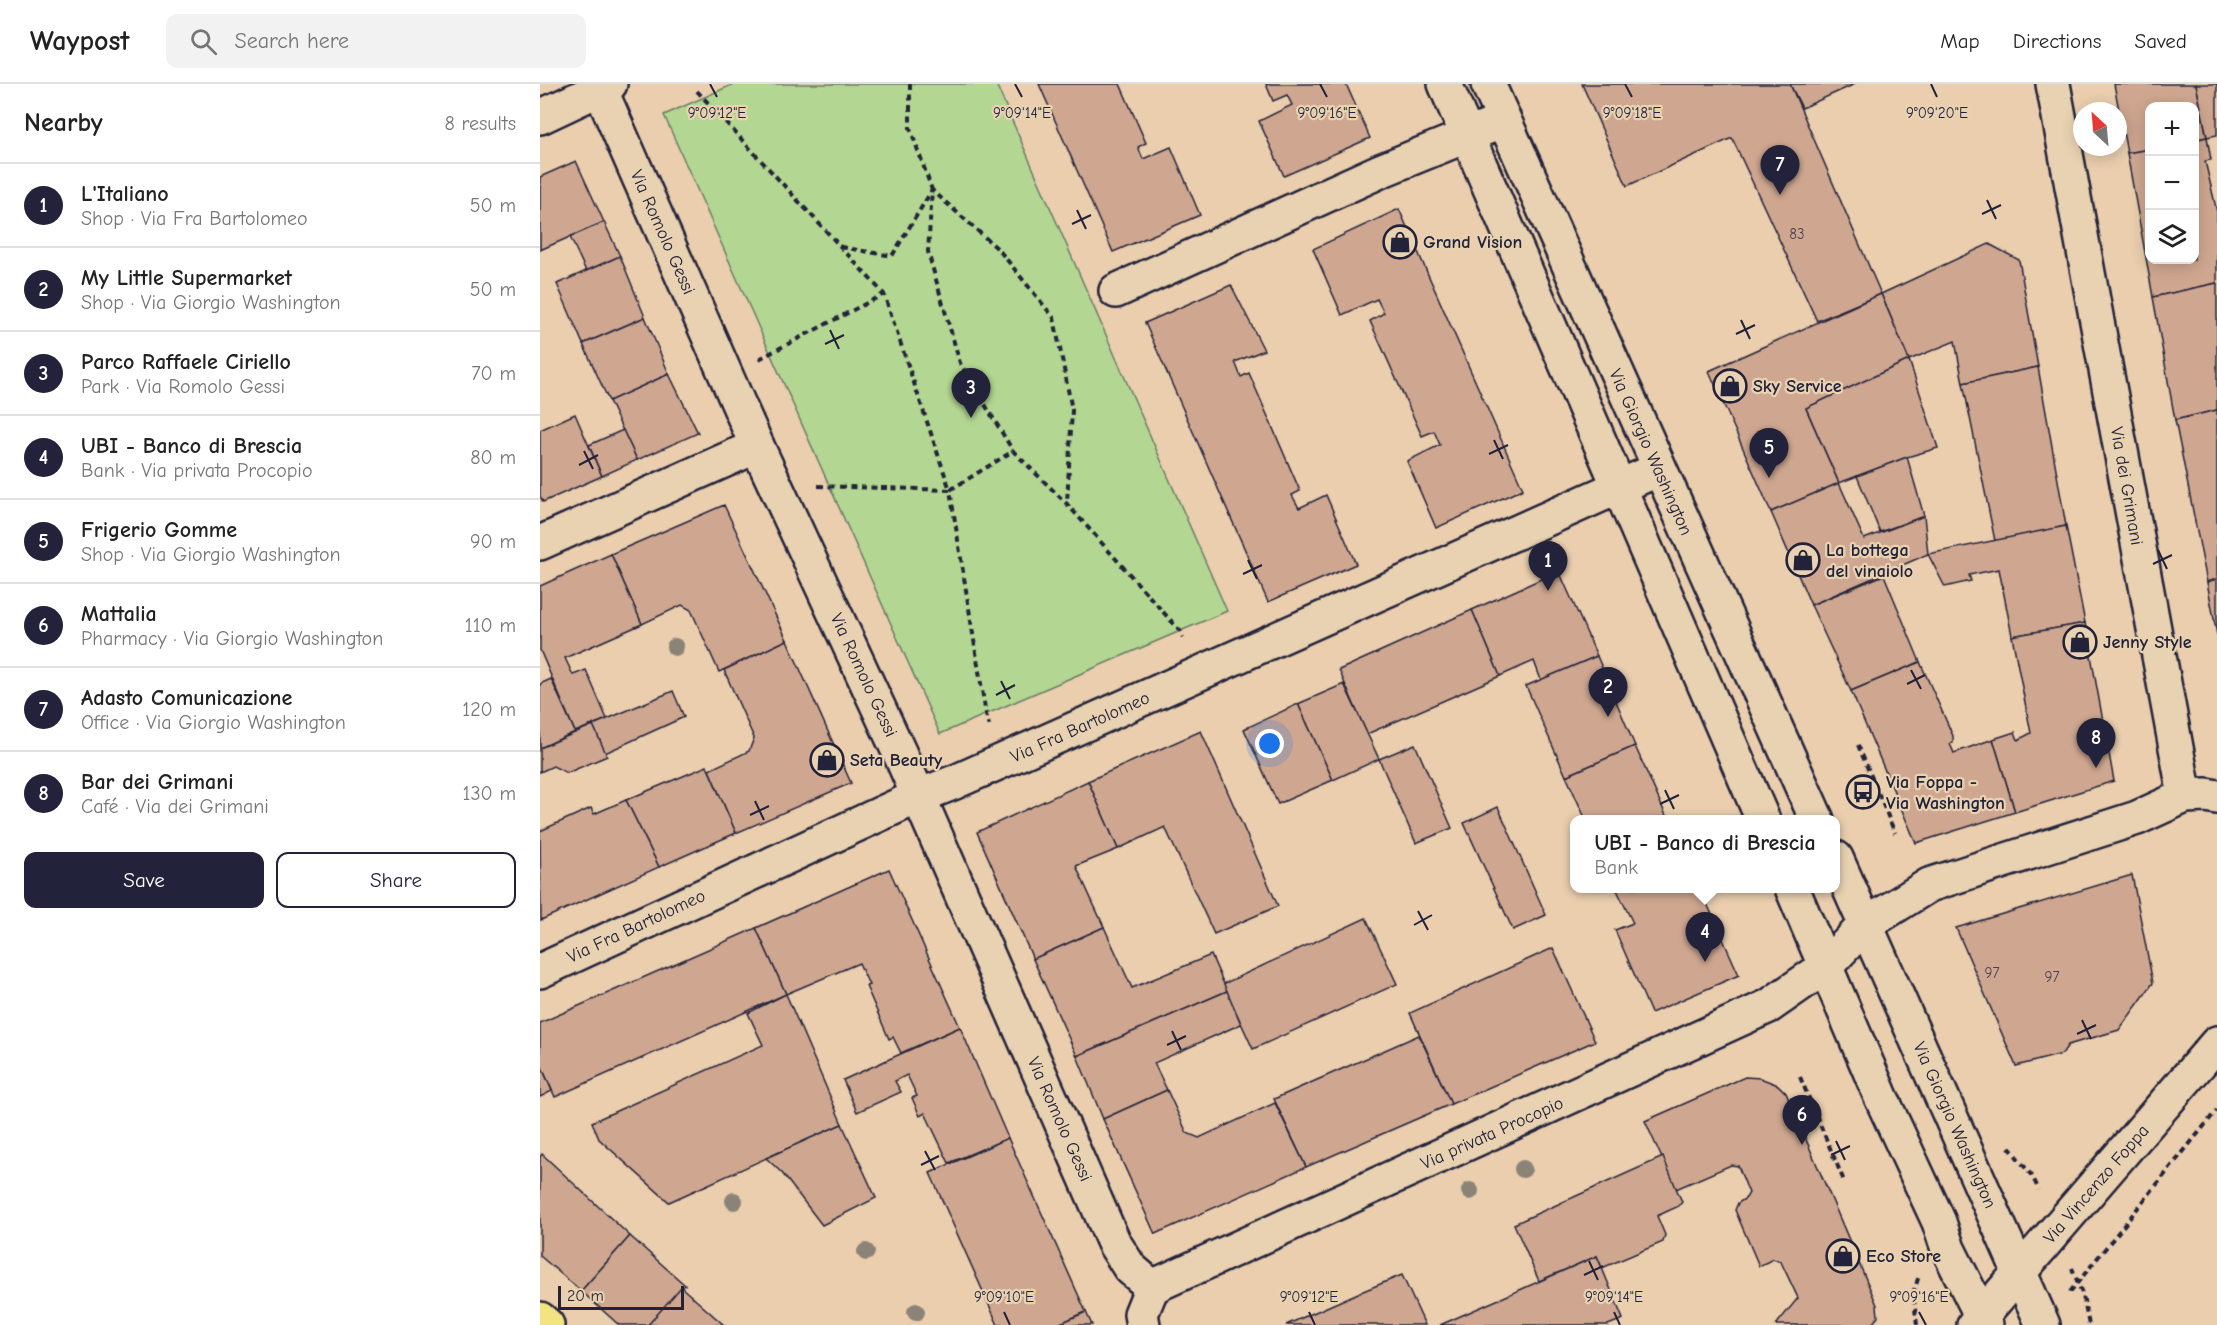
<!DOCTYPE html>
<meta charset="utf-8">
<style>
body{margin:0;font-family:"Comic Neue",sans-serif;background:#f2f2f2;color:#222}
.controls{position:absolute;right:18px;top:18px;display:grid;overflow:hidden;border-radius:12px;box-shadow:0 3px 15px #0003}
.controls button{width:54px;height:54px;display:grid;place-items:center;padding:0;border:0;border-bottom:2px solid #e0e0e0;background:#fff;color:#222;font:30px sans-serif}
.compass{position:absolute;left:1533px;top:18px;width:54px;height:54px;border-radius:50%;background:#fff;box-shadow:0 3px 15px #0003;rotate:334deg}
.scale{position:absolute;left:18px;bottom:15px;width:126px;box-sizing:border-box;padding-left:6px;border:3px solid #22223b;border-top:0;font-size:16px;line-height:21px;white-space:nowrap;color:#22223b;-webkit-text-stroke:4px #e9d2b1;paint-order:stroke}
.you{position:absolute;left:730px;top:660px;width:21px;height:21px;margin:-15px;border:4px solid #fff;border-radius:50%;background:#1a73e8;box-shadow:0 0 0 9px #1a73e833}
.badge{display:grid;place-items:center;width:39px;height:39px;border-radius:50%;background:#22223b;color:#fff;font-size:20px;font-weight:700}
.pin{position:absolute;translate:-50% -50px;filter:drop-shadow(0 2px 3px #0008)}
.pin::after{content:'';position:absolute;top:32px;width:21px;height:18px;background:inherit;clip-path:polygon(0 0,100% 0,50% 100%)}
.popup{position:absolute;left:1030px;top:731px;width:270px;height:78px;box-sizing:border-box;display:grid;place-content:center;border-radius:12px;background:#fff;filter:drop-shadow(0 2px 4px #0005);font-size:20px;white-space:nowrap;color:#767676}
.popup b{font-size:22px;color:#222}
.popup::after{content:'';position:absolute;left:50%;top:100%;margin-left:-12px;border:12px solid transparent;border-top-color:#fff}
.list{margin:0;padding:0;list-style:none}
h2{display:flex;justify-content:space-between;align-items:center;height:78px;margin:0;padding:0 24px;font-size:26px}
h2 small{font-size:20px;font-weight:400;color:#767676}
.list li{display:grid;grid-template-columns:39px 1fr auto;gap:18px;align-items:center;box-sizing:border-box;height:84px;padding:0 24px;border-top:2px solid #e0e0e0}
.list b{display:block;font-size:22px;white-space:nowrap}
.list p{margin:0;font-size:20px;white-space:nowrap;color:#767676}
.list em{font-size:20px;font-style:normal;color:#767676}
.actions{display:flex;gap:12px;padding:18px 24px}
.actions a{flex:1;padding:14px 0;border:2px solid #22223b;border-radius:12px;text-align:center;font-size:21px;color:#22223b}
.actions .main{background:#22223b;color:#fff}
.icon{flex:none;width:33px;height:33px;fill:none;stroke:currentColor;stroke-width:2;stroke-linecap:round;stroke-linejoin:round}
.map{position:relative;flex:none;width:1677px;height:1241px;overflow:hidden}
header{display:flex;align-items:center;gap:36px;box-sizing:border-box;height:84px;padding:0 30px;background:#fff;border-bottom:2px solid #e0e0e0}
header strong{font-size:28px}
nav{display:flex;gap:33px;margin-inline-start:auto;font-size:21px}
.search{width:420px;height:54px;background:#f2f2f2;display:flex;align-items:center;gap:15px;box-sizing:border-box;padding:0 21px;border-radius:12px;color:#767676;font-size:22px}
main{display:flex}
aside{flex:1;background:#fff}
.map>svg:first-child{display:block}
.green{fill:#b3d792;stroke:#6a7c66;stroke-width:1.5}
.building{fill:#cfa790;stroke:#22223b;stroke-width:1.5}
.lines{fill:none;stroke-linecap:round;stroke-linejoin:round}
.minor-casing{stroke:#22223b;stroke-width:38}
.major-casing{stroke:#22223b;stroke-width:38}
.path{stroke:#22223b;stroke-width:4;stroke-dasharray:6 4.5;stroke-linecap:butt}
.minor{stroke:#e9d2b1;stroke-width:33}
.major{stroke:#f4e382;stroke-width:33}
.tree{fill:#8c8378}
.ticks{fill:none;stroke:#22223b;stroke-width:2}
.labels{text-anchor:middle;stroke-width:4.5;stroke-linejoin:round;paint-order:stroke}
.number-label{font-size:15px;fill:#4d4350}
.street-label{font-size:18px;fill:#22223b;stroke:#e9d2b1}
.poi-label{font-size:18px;font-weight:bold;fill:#22223b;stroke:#e9d2b1;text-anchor:start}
.ticks-label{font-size:15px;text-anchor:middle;fill:#22223b;stroke:#e9d2b1;stroke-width:4.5;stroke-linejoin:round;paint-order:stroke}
</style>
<header>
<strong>Waypost</strong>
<div class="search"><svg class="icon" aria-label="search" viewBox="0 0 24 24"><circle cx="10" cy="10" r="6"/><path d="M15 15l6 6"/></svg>Search here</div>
<nav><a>Map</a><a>Directions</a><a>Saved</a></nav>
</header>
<main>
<aside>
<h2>Nearby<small>8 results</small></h2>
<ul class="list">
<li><span class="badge">1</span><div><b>L'Italiano</b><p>Shop · Via Fra Bartolomeo</p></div><em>50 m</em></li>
<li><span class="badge">2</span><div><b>My Little Supermarket</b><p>Shop · Via Giorgio Washington</p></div><em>50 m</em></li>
<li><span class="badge">3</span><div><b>Parco Raffaele Ciriello</b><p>Park · Via Romolo Gessi</p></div><em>70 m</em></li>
<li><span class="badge">4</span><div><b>UBI - Banco di Brescia</b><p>Bank · Via privata Procopio</p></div><em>80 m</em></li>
<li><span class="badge">5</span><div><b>Frigerio Gomme</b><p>Shop · Via Giorgio Washington</p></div><em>90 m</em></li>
<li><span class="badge">6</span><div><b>Mattalia</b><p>Pharmacy · Via Giorgio Washington</p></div><em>110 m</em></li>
<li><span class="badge">7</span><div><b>Adasto Comunicazione</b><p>Office · Via Giorgio Washington</p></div><em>120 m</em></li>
<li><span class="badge">8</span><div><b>Bar dei Grimani</b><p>Café · Via dei Grimani</p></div><em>130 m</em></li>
</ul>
<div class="actions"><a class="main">Save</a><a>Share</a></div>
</aside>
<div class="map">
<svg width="1677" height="1241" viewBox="0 0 1677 1241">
<rect width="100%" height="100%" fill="#eaceae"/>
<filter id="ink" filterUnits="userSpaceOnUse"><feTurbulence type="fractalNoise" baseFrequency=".0167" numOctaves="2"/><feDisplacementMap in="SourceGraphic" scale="12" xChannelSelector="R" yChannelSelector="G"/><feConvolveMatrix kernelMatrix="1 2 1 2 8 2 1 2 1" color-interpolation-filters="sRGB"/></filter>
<g filter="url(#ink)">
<path class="green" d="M 194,0 L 456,0 L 687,527 L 400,650 L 124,31 Z"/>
<g class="building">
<path d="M 499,0 L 580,0 L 606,59 L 598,63 L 603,75 L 631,63 L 660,131 L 573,168 Z"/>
<path d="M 726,0 L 806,0 L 830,54 L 744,92 L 719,37 L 752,21 L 747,11 L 733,17 Z"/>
<path d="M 1042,0 L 1250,0 L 1341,210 L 1277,237 L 1192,54 L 1087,102 Z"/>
<path d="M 1250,0 L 1315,0 L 1262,24 Z"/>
<path d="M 1574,0 L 1656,0 L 1667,53 L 1654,56 L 1654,22 L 1610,22 L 1610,65 L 1587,69 Z"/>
<path d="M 1656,0 L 1677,0 L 1677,51 L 1667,53 Z"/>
<path d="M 1667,53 L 1671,76 L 1665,77 L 1677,128 L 1677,199 L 1613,213 L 1587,69 L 1610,65 L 1610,176 L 1654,176 L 1654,56 Z"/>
<path d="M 36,77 L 64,138 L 0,166 L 0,93 Z"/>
<path d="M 859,125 L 983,405 L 896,444 L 867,377 L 900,361 L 894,347 L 882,352 L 830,237 L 844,229 L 837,215 L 802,231 L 773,165 Z"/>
<path d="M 64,138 L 80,172 L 46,187 L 30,153 Z"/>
<path d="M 1449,160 L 1479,176 L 1498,283 L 1423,299 L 1415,257 L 1369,276 L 1341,210 Z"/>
<path d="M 80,172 L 105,233 L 43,260 L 17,200 Z"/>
<path d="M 1677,199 L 1677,326 L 1635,336 L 1613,213 Z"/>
<path d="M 691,201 L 724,266 L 695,278 L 701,293 L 709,289 L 760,407 L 752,411 L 759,424 L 786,411 L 816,480 L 728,518 L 605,239 Z"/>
<path d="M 1341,210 L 1369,276 L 1266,324 L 1299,399 L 1231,428 L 1169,287 Z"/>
<path d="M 105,233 L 129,290 L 69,317 L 43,260 Z"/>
<path d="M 1369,276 L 1398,364 L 1367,373 L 1299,399 L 1266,324 Z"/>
<path d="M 1498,283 L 1526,442 L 1455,457 L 1423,299 Z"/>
<path d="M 129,290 L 158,349 L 97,376 L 69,317 Z"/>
<path d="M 1677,326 L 1677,495 L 1667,498 L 1635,336 Z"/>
<path d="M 35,330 L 62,392 L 3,418 L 0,412 L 0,346 Z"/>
<path d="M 83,346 L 97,376 L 62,392 L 49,361 Z"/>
<path d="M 1367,373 L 1384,432 L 1340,448 L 1317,392 Z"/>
<path d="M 1299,399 L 1324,455 L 1384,432 L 1388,470 L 1271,521 L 1231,428 Z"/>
<path d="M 184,421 L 247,556 L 179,588 L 151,526 L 142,521 L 102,540 L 71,470 Z"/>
<path d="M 1526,442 L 1545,539 L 1472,552 L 1459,485 L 1429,491 L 1431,497 L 1405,503 L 1388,470 Z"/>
<path d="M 71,470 L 102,540 L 25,574 L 33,591 L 46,586 L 67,635 L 35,648 L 0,566 L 0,502 Z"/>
<path d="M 1019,487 L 1057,572 L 1001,596 L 994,577 L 960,592 L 932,526 Z"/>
<path d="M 1344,491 L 1380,578 L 1311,607 L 1271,521 Z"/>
<path d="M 1677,495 L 1677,551 L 1667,498 Z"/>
<path d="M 932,526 L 960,592 L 827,650 L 799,586 Z"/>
<path d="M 1545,539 L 1574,697 L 1475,728 L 1453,655 L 1475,648 L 1478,656 L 1491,649 L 1472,552 Z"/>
<path d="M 247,556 L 311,699 L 196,749 L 169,686 L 209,667 L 214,654 L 184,586 Z"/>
<path d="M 1057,572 L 1095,662 L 1026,692 L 986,602 Z"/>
<path d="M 1380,578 L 1413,652 L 1413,658 L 1410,660 L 1414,669 L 1453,655 L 1475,728 L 1376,759 L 1311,607 Z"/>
<path d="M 11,595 L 35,648 L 0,664 L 0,600 Z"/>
<path d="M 804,600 L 839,675 L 793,696 L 758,620 Z"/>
<path d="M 133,607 L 144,633 L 65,669 L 53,641 Z"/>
<path d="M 758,620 L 793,696 L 738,720 L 704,645 Z"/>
<path d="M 53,641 L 67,672 L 27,689 L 13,682 L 0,688 L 0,664 Z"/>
<path d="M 661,647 L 738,822 L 674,850 L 625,743 L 578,765 L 548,697 Z"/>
<path d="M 875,660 L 912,744 L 876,759 L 839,675 Z"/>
<path d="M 1095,662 L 1128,736 L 1046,736 L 1026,692 Z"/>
<path d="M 167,682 L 196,749 L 119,783 L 86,716 Z"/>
<path d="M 548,697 L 578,765 L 536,782 L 564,843 L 493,875 L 437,748 Z"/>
<path d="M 86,716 L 119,783 L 1,836 L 0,747 L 51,724 L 54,730 Z"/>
<path d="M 958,723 L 1006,831 L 973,846 L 924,739 Z"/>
<path d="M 349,785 L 420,943 L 361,969 L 353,953 L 349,955 L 326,902 L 329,901 L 319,879 L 246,910 L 216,844 Z"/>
<path d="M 1592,791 L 1613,899 L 1579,946 L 1528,961 L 1522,970 L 1476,982 L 1416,844 Z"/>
<path d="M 1076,804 L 1160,804 L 1199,891 L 1111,929 L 1075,846 L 1093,839 Z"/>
<path d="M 826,834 L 857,900 L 713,965 L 683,900 Z"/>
<path d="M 564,843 L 592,904 L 671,871 L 687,907 L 537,972 L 493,875 Z"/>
<path d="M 216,844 L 246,910 L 15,1013 L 0,979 L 0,939 Z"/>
<path d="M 1013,864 L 1055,957 L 911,1020 L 870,929 Z"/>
<path d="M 687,907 L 701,940 L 614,979 L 627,1006 L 563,1035 L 537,972 Z"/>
<path d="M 246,910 L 302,1040 L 129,1118 L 59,1055 L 52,1038 L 223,961 L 208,929 Z"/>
<path d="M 420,943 L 468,1054 L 409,1079 L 385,1029 L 380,1032 L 372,1014 L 377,1012 L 367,991 L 355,997 L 361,1008 L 317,1028 L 303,996 Z"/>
<path d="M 879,951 L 911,1020 L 766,1083 L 734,1015 Z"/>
<path d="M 0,979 L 12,1007 L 0,1013 Z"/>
<path d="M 1205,993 L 1220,994 L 1238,1001 L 1246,1009 L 1337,1221 L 1338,1233 L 1331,1241 L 1236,1241 L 1258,1214 L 1241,1178 L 1233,1175 L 1219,1182 L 1195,1126 L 1198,1119 L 1206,1114 L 1209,1109 L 1198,1082 L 1191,1081 L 1136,1105 L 1105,1037 Z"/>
<path d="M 627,1006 L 647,1049 L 659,1054 L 735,1019 L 766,1083 L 615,1150 L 563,1035 Z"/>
<path d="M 302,1040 L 336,1114 L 282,1141 L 242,1089 L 226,1074 Z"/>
<path d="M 468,1054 L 546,1228 L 516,1241 L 458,1241 L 390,1089 Z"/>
<path d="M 2,1070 L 90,1152 L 41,1207 L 0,1172 L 0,1073 Z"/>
<path d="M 1123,1073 L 1142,1118 L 1139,1122 L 1117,1132 L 1125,1151 L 1123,1158 L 1062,1184 L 1057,1172 L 999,1197 L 974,1140 Z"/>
<path d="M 90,1152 L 145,1201 L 108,1241 L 79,1241 L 41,1207 Z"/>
<path d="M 1057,1172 L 1083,1235 L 1068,1241 L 900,1241 Z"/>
<path d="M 862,1191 L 885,1241 L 746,1241 L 816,1210 Z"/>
<path d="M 141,1203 L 184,1241 L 108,1241 Z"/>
<path d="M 546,1228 L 552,1241 L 516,1241 Z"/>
</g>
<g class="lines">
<defs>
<g id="minor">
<path d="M 58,0 L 217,362 L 360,670 L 574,1159 L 590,1184 L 612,1203"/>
<path d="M 905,0 L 1223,736"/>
<path d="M 948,0 L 1277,736"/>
<path d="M 1513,0 L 1645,712"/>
<path d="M 0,33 L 70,0"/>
<path d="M 576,207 L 840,87 L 948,43"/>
<path d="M 0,459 L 217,362"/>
<path d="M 1296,774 L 1503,1241"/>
<path d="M 1252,804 L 1341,1013 L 1399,1138 L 1408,1165 L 1446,1241"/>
<path d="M 0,887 L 379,712 L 415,698 L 1119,385"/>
<path d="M 612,1203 L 1229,922 L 1285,883 L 1325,841 L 1389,801 L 1597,734 L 1645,712 L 1666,711 L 1677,713"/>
<path d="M 603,1241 L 601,1230 L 612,1203"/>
<path d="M 1434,1241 L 1677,959"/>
</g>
<path id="major" d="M 0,1235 L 7,1241"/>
</defs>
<use href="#minor" class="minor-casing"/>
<use href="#major" class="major-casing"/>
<g class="path">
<path d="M 370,0 L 370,44 L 392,106 L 388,168 L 420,279 L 473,367"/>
<path d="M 157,7 L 344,210 L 410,406 L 473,367 L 527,420 L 641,548 L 643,554"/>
<path d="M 301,163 L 352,172 L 392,106 L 459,166 L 514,234 L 532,326 L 527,419"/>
<path d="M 219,275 L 344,210"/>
<path d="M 278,402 L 410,406 L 446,631 L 449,641"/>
<path d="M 1318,661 L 1355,749"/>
<path d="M 1260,993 L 1304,1097"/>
<path d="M 1469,1063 L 1492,1092 L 1499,1106"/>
<path d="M 1532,1184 L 1543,1212 L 1549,1241"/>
<path d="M 1530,1208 L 1677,1026"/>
<path d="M 1377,1241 L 1373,1209 L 1379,1192"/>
</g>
<use href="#minor" class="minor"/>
<use href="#major" class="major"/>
</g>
<g class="tree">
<circle cx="135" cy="563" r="9"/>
<circle cx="983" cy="1085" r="9"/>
<circle cx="930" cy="1107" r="9"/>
<circle cx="194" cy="1117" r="9"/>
<circle cx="326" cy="1168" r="9"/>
<circle cx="376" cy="1228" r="9"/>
</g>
</g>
<path class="ticks" d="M 170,0 L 177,13M 475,0 L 482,13M 780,0 L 787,13M 1085,0 L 1092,13M 1391,0 L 1397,13M 1447,116 L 1456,135M 537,126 L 546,145M 1442,130 L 1461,121M 532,140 L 551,131M 1201,236 L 1210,255M 290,246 L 299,265M 1196,250 L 1215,241M 285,260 L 304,251M 954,356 L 963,375M 44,367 L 53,385M 949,370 L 968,361M 39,381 L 58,371M 1618,466 L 1627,485M 708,476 L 717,495M 1613,480 L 1632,471M 703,490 L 722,481M 1371,586 L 1381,605M 461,597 L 470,615M 1367,600 L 1385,591M 456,611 L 475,601M 1125,706 L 1134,725M 215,717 L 224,736M 1120,720 L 1139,711M 210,731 L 229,722M 878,827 L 888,846M 874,841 L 892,831M 1542,936 L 1551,955M 632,947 L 641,966M 1537,950 L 1556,941M 627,961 L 646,952M 1296,1057 L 1305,1076M 385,1067 L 395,1086M 1291,1071 L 1310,1062M 381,1081 L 399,1072M 1049,1177 L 1058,1196M 1044,1191 L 1063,1182M 464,1228 L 470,1241M 769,1228 L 775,1241M 1074,1228 L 1080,1241M 1379,1228 L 1386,1241"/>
<defs>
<symbol id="shop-ring" viewBox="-11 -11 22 22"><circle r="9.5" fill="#e9d2b1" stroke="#22223b" stroke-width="1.5"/><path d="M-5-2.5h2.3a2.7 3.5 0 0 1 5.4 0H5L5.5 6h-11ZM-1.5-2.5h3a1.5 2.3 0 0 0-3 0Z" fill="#22223b"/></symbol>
<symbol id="bus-ring" viewBox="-11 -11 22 22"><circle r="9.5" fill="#e9d2b1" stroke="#22223b" stroke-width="1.5"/><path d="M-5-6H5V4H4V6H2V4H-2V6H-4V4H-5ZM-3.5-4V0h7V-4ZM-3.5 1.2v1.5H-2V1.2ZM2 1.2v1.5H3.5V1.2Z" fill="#22223b"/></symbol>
</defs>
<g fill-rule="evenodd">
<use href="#shop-ring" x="841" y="139" width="38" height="38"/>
<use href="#shop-ring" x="1171" y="283" width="38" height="38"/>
<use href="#shop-ring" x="1244" y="457" width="38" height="38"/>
<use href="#shop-ring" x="1521" y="539" width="38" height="38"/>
<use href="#shop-ring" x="268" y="657" width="38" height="38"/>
<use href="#bus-ring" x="1304" y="689" width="38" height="38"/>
<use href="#shop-ring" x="1284" y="1153" width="38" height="38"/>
</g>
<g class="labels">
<g class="number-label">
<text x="1257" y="155">83</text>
<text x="1452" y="894">97</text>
<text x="1512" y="898">97</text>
</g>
<g class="street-label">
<text transform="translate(123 148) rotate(66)" y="6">Via Romolo Gessi</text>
<text transform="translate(1111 368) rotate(66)" y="6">Via Giorgio Washington</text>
<text transform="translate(1587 402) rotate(80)" y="6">Via dei Grimani</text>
<text transform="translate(324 591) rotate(65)" y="6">Via Romolo Gessi</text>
<text transform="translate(540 643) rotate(-24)" y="6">Via Fra Bartolomeo</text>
<text transform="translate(96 842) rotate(-25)" y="6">Via Fra Bartolomeo</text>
<text transform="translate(520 1035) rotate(66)" y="6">Via Romolo Gessi</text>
<text transform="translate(1415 1041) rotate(66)" y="6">Via Giorgio Washington</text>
<text transform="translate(952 1049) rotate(-24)" y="6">Via privata Procopio</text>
<text transform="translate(1556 1100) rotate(-49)" y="6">Via Vincenzo Foppa</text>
</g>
<g class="poi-label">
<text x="883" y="164">Grand Vision</text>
<text x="1213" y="308">Sky Service</text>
<text x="1286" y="472">La bottega<tspan x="1286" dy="21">del vinaiolo</tspan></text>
<text x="1563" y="564">Jenny Style</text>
<text x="310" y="682">Seta Beauty</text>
<text x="1346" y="704">Via Foppa -<tspan x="1346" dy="21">Via Washington</tspan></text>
<text x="1326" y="1178">Eco Store</text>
</g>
</g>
<g class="ticks-label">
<text x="482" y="34">9°09'14"E</text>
<text x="787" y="34">9°09'16"E</text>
<text x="1092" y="34">9°09'18"E</text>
<text x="1397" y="34">9°09'20"E</text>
<text x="177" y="34">9°09'12"E</text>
<text x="464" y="1218">9°09'10"E</text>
<text x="769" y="1218">9°09'12"E</text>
<text x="1074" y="1218">9°09'14"E</text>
<text x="1379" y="1218">9°09'16"E</text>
</g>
</svg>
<div class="controls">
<button>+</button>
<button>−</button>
<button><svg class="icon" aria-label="layers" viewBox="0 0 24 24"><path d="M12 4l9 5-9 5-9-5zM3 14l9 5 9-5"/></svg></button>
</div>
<svg class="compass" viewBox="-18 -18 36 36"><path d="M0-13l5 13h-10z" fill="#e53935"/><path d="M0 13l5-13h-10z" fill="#767676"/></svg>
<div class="scale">20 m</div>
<div class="you"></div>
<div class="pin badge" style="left:1008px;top:507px">1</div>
<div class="pin badge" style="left:1068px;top:633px">2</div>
<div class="pin badge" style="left:431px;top:334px">3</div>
<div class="pin badge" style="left:1165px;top:878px">4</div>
<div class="popup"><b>UBI - Banco di Brescia</b>Bank</div>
<div class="pin badge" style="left:1229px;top:394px">5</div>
<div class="pin badge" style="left:1262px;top:1061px">6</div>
<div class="pin badge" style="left:1240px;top:111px">7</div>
<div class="pin badge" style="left:1556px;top:684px">8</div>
</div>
</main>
